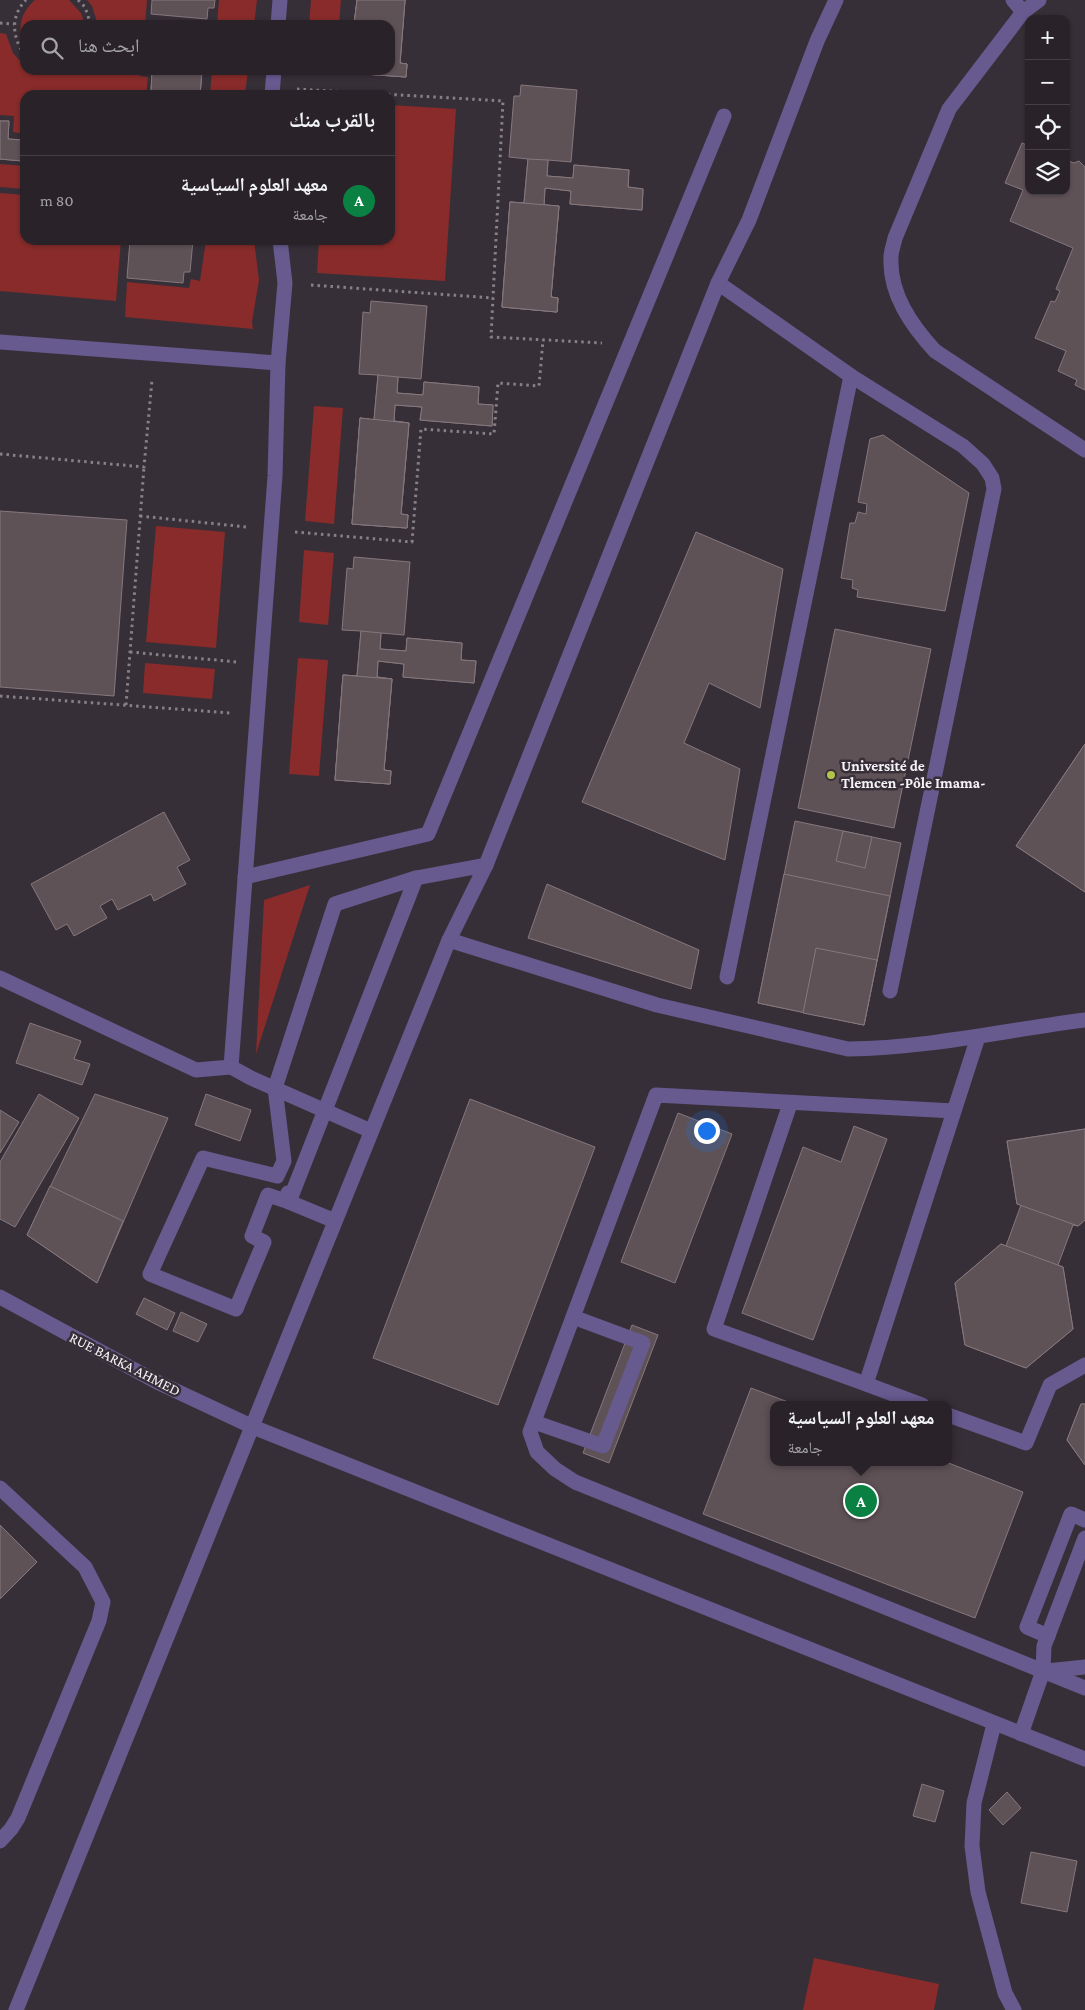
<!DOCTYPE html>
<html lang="ar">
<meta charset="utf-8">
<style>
body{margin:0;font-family:"Crimson Pro","Noto Naskh Arabic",serif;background:#312b31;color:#f1f3f6;direction:rtl}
.controls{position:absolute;right:15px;top:15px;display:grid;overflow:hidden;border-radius:10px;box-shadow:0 1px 4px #0004}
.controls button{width:45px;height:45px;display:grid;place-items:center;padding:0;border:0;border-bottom:1px solid #454046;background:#292329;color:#f1f3f6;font:25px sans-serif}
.you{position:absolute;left:706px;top:1130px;width:18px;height:18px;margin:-12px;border:4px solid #fff;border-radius:50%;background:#1a73e8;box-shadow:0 0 0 8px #1a73e833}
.badge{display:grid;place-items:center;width:32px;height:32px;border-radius:50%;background:#0b8043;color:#fff;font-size:16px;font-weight:700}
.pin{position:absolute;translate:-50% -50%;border:2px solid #fff;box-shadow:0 1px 5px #0006}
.popup{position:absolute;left:770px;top:1401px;width:182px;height:65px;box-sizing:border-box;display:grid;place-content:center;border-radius:10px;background:#292329;filter:drop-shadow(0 1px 4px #0005);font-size:16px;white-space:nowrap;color:#a5a4a8}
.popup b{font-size:19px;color:#f1f3f6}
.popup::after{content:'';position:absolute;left:50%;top:100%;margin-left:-10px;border:10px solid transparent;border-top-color:#292329}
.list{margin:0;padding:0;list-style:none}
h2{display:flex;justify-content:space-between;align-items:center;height:65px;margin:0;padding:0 20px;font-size:21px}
h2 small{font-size:16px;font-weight:400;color:#a5a4a8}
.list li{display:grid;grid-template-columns:32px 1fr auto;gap:15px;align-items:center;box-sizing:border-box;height:90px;padding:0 20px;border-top:1px solid #454046}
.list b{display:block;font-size:19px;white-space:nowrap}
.list p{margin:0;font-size:16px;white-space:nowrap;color:#a5a4a8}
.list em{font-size:16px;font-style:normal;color:#a5a4a8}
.icon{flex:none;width:28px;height:28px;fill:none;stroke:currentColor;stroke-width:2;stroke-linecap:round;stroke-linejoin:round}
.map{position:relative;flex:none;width:1085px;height:2010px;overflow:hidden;direction:ltr}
.search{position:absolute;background:#292329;box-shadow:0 1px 4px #0004;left:20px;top:20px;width:375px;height:55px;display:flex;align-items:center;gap:12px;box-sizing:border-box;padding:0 18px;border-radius:15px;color:#a5a4a8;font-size:19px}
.panel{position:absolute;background:#292329;box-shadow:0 1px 4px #0004;left:20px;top:90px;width:375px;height:155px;border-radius:15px;direction:rtl}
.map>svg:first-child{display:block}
.green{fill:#882b2a}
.building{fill:#5f5257;stroke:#85787d}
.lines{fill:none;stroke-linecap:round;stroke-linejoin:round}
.path{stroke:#878187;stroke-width:3;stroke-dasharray:2.5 4;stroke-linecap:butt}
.street{stroke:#665a8f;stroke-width:15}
.poi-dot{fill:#b3c24b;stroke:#372f37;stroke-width:2}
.labels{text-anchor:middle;stroke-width:5;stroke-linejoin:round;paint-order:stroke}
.poi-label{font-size:15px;font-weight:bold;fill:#f6f2f7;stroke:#372f37;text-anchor:start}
.street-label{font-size:15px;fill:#f6f2f7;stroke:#372f37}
</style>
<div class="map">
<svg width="1085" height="2010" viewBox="0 0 1085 2010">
<rect width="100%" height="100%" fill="#372f37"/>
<g class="green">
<path d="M 35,0 L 69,0 L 81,13 L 85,25 L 25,25 L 25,46 C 16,29 21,12 35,0 Z"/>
<path d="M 87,0 L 147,0 L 145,25 L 98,25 L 92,6 Z"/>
<path d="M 219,0 L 257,0 L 254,25 L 217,25 Z"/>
<path d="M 311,0 L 341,0 L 339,25 L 309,25 Z"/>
<path d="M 0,33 L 6,34 L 13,53 L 25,66 L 25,70 L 56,74 L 72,70 L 140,70 L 140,76 L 148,77 L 146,95 L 25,95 L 25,134 L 13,132 L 14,116 L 0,115 Z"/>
<path d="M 212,70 L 248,70 L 245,95 L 210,95 Z"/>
<path d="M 390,105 L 456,109 L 445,281 L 317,273 L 319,240 L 390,240 Z"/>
<path d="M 0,164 L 25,166 L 25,189 L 0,187 Z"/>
<path d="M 0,193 L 25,195 L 25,240 L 121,240 L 116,301 L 0,291 Z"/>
<path d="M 206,240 L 254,240 L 259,280 L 252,322 L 253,329 L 125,317 L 127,282 L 189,288 L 191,279 L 200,281 Z"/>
<path d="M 314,406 L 343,408 L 334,524 L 305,521 Z"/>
<path d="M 156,526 L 225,532 L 216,648 L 146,642 Z"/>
<path d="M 304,550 L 334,553 L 328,625 L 299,622 Z"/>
<path d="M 298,658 L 328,660 L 319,776 L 289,774 Z"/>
<path d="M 145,663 L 215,669 L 212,699 L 143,693 Z"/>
<path d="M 310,885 L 256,1054 L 264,900 Z"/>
<path d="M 814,1958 L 939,1984 L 934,2010 L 803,2010 Z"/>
</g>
<g class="building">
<path d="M 152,0 L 215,0 L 214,8 L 208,8 L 207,19 L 151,14 Z"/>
<path d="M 357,0 L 405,0 L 400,63 L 407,64 L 406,77 L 350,73 L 351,70 L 390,70 L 390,25 L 354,25 Z"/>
<path d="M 357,0 L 405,0 L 400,63 L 407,64 L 406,77 L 350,73 L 351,70 L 390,70 L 390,25 L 354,25 Z"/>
<path d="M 357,0 L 405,0 L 400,63 L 407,64 L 406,77 L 350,73 L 351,70 L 390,70 L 390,25 L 354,25 Z"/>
<path d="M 152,70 L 202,70 L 200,95 L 151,95 Z"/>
<path d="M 152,70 L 202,70 L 200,95 L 151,95 Z"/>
<path d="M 152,70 L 202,70 L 200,95 L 151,95 Z"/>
<path d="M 521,85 L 577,90 L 571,162 L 548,160 L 547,176 L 573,178 L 574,165 L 629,170 L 628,187 L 643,189 L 642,210 L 570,204 L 571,191 L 545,188 L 544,205 L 559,206 L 551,297 L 558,298 L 557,312 L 502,307 L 510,202 L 524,203 L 528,159 L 509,157 L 514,96 L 520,96 Z"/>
<path d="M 0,121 L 9,121 L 8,139 L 23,140 L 22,161 L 0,159 Z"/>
<path d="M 0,121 L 9,121 L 8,139 L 23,140 L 22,161 L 0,159 Z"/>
<path d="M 1022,143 L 1029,146 L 1029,191 L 1066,191 L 1066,160 L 1074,163 L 1079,161 L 1085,167 L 1085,390 L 1075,385 L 1077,380 L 1058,371 L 1066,351 L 1035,338 L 1051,301 L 1055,302 L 1060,291 L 1056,289 L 1073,248 L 1010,221 L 1023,190 L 1005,183 Z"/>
<path d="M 528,159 L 548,160 L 547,176 L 573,178 L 574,165 L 629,170 L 628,187 L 643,189 L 642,210 L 570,204 L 571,191 L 545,188 L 544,205 L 559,206 L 551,297 L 558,298 L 557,312 L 502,307 L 510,202 L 524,203 Z"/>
<path d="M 510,202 L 559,206 L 551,297 L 558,298 L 557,312 L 502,307 Z"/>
<path d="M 130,240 L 193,240 L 190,272 L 184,272 L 183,283 L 127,278 Z"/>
<path d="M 371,301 L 427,306 L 421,379 L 398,377 L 397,393 L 423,395 L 424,382 L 479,387 L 478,404 L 493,405 L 492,426 L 420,420 L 422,407 L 395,405 L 394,421 L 409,423 L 401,514 L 408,515 L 407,528 L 352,524 L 360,418 L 374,420 L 378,375 L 359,374 L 363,312 L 370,313 Z"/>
<path d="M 378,375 L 398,377 L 397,393 L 423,395 L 424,382 L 479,387 L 478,404 L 493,405 L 492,426 L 420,420 L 422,407 L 395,405 L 394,421 L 409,423 L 401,514 L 408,515 L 407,528 L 352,524 L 360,418 L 374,420 Z"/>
<path d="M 360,418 L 409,423 L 401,514 L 408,515 L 407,528 L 352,524 Z"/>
<path d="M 883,435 L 969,493 L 945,611 L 857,597 L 858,590 L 852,588 L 853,580 L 841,578 L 850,523 L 855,523 L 858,512 L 866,514 L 867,504 L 858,502 L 870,439 Z"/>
<path d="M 0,511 L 127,520 L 114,696 L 0,687 Z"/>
<path d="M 696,532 L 783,569 L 760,708 L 709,683 L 684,743 L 740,769 L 725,860 L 582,802 Z"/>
<path d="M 354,557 L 410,562 L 404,635 L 381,633 L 380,649 L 406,651 L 407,638 L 462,643 L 461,660 L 476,661 L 474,683 L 403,677 L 404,664 L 378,661 L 377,677 L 392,679 L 384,770 L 391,771 L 390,784 L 335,780 L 343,675 L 357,676 L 361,631 L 342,630 L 347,568 L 353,569 Z"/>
<path d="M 835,629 L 931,649 L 894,828 L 798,808 Z"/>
<path d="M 361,631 L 381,633 L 380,649 L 406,651 L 407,638 L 462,643 L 461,660 L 476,661 L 474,683 L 403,677 L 404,664 L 378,661 L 377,677 L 392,679 L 384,770 L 391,771 L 390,784 L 335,780 L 343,675 L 357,676 Z"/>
<path d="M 343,675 L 392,679 L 384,770 L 391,771 L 390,784 L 335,780 Z"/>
<path d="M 1085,744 L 1085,892 L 1016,846 Z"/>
<path d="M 1085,744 L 1085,892 L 1016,846 Z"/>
<path d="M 164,812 L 190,860 L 177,867 L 186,884 L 154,901 L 151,894 L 118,910 L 112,899 L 100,906 L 107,918 L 74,936 L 67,924 L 56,930 L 31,884 Z"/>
<path d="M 795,821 L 901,843 L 864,1025 L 758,1003 Z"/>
<path d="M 843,831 L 872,837 L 865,868 L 836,861 Z"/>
<path d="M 784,874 L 890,896 L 864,1025 L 758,1003 Z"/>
<path d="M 547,884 L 699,950 L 691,989 L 528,938 Z"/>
<path d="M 816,948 L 877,960 L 864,1025 L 803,1013 Z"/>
<path d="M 30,1023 L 81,1041 L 74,1059 L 90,1064 L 82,1085 L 16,1063 Z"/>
<path d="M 39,1094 L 79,1118 L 15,1227 L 0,1219 L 0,1162 Z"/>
<path d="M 95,1094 L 168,1118 L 97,1283 L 27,1235 Z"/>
<path d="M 206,1094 L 251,1110 L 240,1141 L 195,1125 Z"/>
<path d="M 470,1099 L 595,1147 L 498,1405 L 373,1358 Z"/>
<path d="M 0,1110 L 19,1122 L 0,1153 Z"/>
<path d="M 678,1113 L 732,1134 L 675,1283 L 621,1262 Z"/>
<path d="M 854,1126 L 887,1139 L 813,1340 L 742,1313 L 803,1147 L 841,1162 Z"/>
<path d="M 1085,1129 L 1085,1220 L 1078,1226 L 1073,1225 L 1058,1265 L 1063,1267 L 1073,1329 L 1026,1368 L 965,1345 L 955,1283 L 1001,1244 L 1006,1246 L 1021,1205 L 1017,1204 L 1007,1141 Z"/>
<path d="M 1085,1129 L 1085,1220 L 1078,1226 L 1017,1204 L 1007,1141 Z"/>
<path d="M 50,1186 L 123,1221 L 97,1283 L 27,1235 Z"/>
<path d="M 1001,1244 L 1063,1267 L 1073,1329 L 1026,1368 L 965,1345 L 955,1283 Z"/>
<path d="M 144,1298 L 175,1313 L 167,1330 L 136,1314 Z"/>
<path d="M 181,1312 L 207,1324 L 198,1342 L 173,1331 Z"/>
<path d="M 632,1325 L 658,1335 L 609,1463 L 583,1453 Z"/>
<path d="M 751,1388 L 796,1405 L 774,1405 L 774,1462 L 946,1462 L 1023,1492 L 975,1618 L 703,1514 Z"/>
<path d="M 1081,1404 L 1085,1404 L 1085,1465 L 1067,1440 Z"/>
<path d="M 1081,1404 L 1085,1404 L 1085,1465 L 1067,1440 Z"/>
<path d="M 0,1525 L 37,1562 L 0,1599 Z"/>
<path d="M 922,1784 L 944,1791 L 935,1822 L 913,1816 Z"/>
<path d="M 1007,1792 L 1021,1808 L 1003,1825 L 989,1810 Z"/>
<path d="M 1031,1852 L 1077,1861 L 1067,1912 L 1021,1903 Z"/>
</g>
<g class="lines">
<g class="path">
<path d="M 78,0 L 85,7 L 91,25"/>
<path d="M 0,23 L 14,24"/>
<path d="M 25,55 C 12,38 10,16 26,0"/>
<path d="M 297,89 L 503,101 L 491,337 L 602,343"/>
<path d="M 311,285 L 493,298"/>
<path d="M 0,454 L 144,467 L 152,380"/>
<path d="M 140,516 L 247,527"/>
<path d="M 295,532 L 412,542 L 421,429 L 494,434 L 498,383 L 539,386 L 543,340"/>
<path d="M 130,652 L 237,662"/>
<path d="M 0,696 L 231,713"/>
<path d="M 126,705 L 144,467"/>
</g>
<g class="street">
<path d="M 1013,0 L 1023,12 L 1039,0"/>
<path d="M 1023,12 L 949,109 L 895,238 C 894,244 891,251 891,257 C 889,294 912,326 935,351 L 1085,450"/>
<path d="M 278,25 L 280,0"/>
<path d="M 272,95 L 274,70"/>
<path d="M 718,283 L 851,376 L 963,446 L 983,464 L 992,478 L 994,489 L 890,991"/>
<path d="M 0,342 L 278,363"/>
<path d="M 245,877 L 428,834 L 724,116"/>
<path d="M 416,878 L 289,1202 L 268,1195 L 252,1236 L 264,1242 L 236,1309 L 150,1274 L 203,1158 L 277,1176 L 284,1161 L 275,1088 L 335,904 Z"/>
<path d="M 416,878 L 486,865"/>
<path d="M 449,940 L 657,1005 L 848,1049 C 928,1048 1006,1030 1085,1020"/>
<path d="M 727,977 L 851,376"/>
<path d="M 0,978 L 196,1070 L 231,1067 L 275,476 L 278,363 L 285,283 L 280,240"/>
<path d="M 231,1067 L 251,1078 L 371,1131"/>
<path d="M 790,1104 L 714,1329 L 866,1384 L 978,1037"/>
<path d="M 954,1111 L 656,1095 L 530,1432 L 537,1452 L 555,1469 L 575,1482 L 1085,1688"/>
<path d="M 288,1193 L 289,1202 L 335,1221"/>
<path d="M 0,1297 L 157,1382 L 253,1427 L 1085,1759"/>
<path d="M 866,1384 L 922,1405"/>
<path d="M 948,1415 L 1026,1443 L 1050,1385 L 1085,1365"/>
<path d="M 534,1422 L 603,1446 L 643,1343 L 573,1317"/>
<path d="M 0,1488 L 85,1567 L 103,1602 L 99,1621 L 18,1818 L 11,1829 L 0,1841"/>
<path d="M 1048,1636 L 1027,1627 L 1071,1514 L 1085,1520"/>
<path d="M 1047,1671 L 1085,1667"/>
<path d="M 994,1724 L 974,1803 L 972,1846 L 978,1892 L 1005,1993 L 1014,2010"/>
<path d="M 1021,1734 L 1043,1671 L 1044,1646 L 1085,1538"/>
<path d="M 16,2010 L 449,940 L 486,865 L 718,283 L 749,220 L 817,41 L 836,0"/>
</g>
</g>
<circle class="poi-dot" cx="831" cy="775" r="5"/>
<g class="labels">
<g class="poi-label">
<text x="841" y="771">Université de<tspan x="841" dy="17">Tlemcen -Pôle Imama-</tspan></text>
</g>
<g class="street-label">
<text transform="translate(125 1364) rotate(27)" y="5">RUE BARKA AHMED</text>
</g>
</g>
</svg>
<div class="controls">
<button>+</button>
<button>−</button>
<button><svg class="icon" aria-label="locate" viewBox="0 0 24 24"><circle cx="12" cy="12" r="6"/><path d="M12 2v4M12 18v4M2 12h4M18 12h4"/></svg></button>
<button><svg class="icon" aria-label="layers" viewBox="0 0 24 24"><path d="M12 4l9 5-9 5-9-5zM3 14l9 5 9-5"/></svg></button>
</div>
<div class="you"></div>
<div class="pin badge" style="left:861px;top:1501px">A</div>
<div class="popup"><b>معهد العلوم السياسية</b>جامعة</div>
<div class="search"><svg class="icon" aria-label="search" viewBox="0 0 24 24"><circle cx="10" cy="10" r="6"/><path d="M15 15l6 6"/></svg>ابحث هنا</div>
<section class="panel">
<h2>بالقرب منك<small></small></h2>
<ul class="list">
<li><span class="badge">A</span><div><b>معهد العلوم السياسية</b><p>جامعة</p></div><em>80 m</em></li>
</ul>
</section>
</div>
